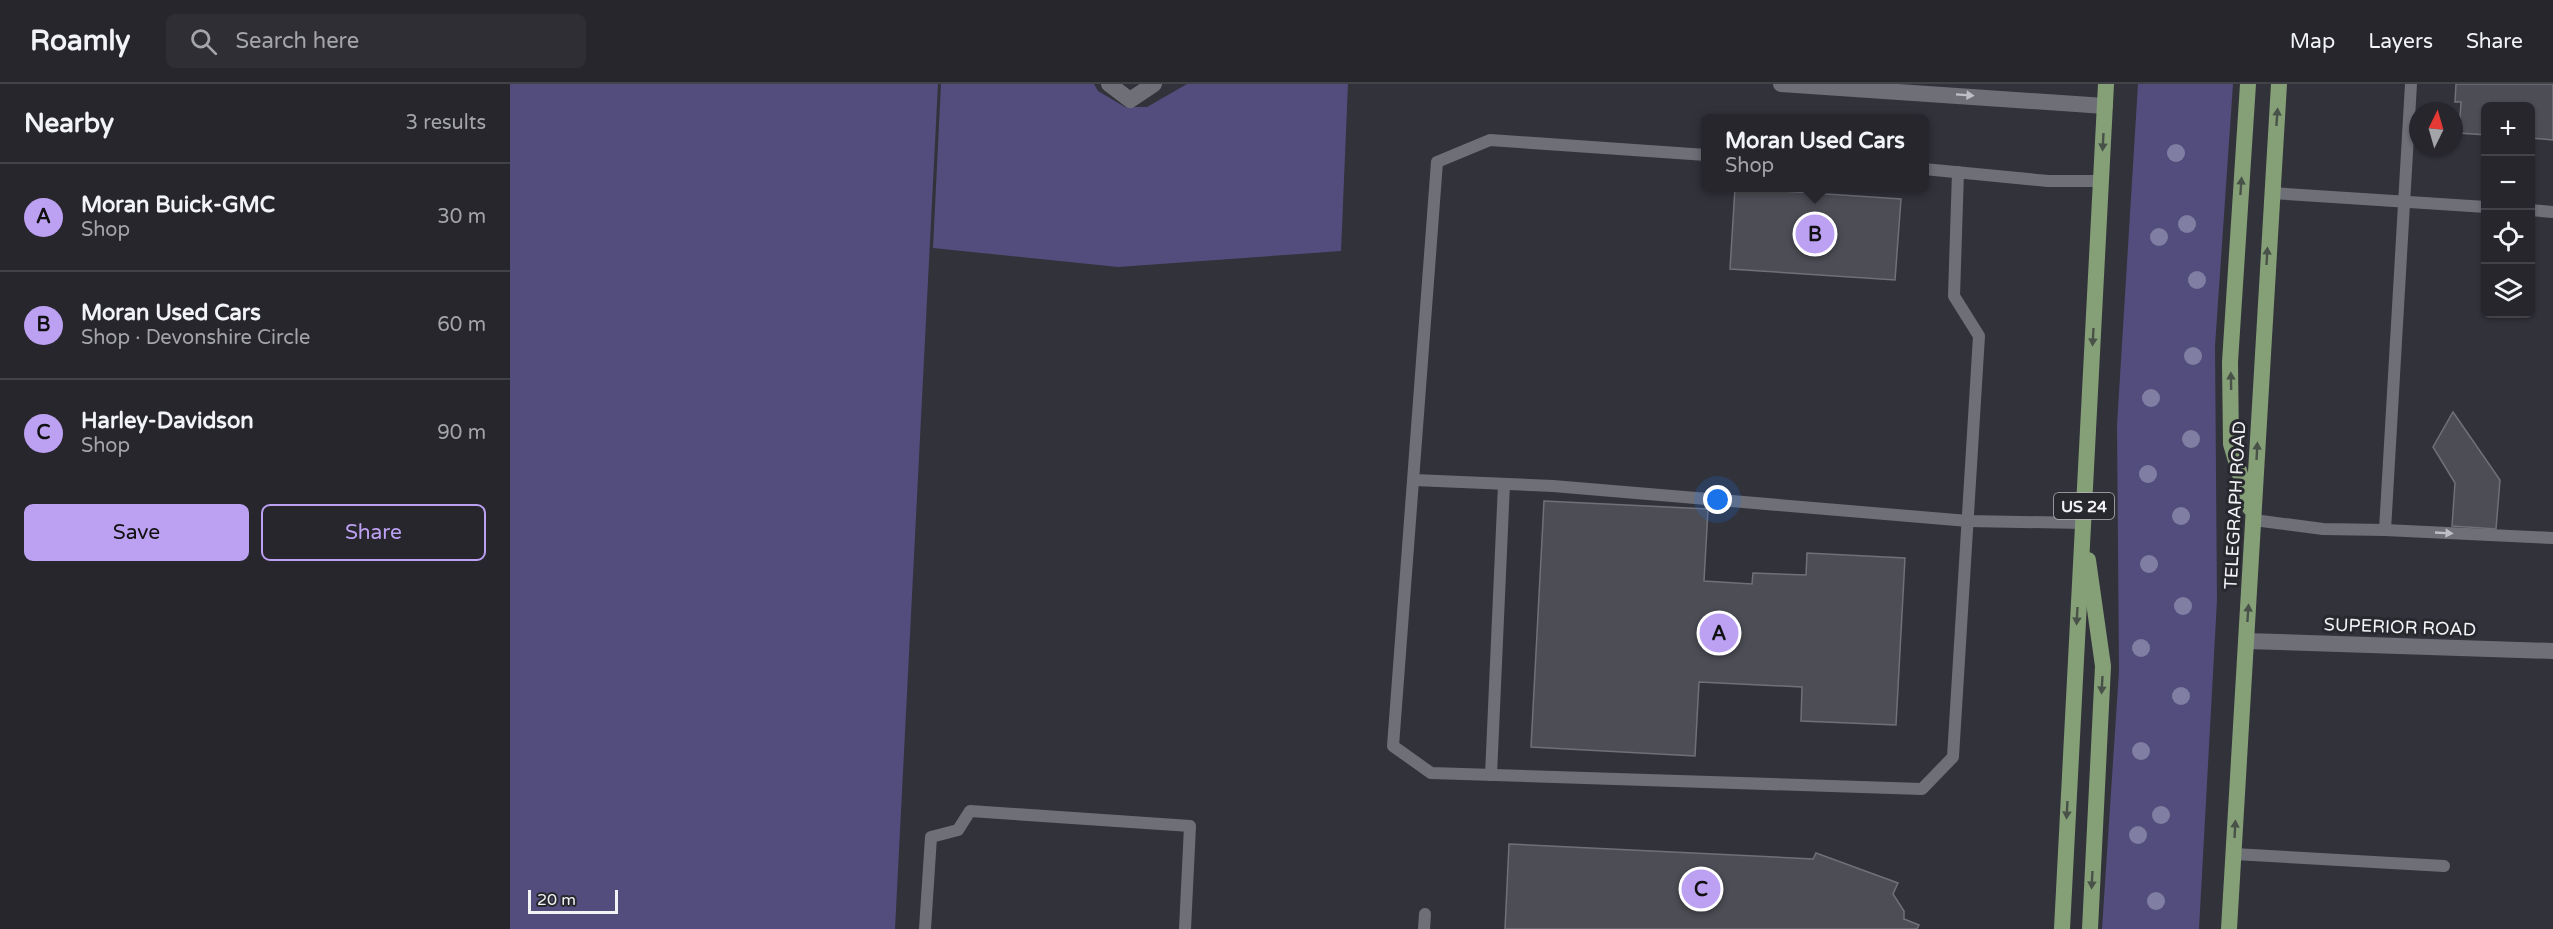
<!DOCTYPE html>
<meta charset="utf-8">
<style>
body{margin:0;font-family:"Varela Round",sans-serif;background:#2e2e34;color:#f1f3f6}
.controls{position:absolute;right:18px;top:18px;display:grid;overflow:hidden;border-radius:9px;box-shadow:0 2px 4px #0004}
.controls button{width:54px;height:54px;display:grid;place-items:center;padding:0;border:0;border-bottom:2px solid #424348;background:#26262c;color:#f1f3f6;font:30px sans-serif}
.compass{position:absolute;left:1899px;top:18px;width:54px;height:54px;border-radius:50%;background:#26262c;box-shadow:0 2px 4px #0004;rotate:5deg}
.scale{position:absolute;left:18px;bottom:15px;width:90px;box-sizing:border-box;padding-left:6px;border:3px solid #f2f2f7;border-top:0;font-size:16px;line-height:21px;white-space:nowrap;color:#f2f2f7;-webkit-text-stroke:4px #28282f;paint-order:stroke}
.you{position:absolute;left:1208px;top:416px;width:21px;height:21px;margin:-15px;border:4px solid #fff;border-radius:50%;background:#1a73e8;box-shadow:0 0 0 9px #1a73e833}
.badge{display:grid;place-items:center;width:39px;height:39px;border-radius:50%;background:#bca0f2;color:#111;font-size:20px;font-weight:700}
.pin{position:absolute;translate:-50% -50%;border:3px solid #fff;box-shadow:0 2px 6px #0006}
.popup{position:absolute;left:1191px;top:30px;width:228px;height:78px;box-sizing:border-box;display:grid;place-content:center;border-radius:9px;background:#26262c;filter:drop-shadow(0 2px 4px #0005);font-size:20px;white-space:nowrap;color:#a4a5a9}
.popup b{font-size:22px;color:#f1f3f6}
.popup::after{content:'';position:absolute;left:50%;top:100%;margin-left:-12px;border:12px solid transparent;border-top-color:#26262c}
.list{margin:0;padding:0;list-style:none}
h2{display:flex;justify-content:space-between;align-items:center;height:78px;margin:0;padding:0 24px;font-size:26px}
h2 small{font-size:20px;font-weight:400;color:#a4a5a9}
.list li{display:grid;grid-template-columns:39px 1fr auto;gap:18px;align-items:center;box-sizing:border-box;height:108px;padding:0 24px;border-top:2px solid #424348}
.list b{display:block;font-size:22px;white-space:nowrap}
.list p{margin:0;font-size:20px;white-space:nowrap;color:#a4a5a9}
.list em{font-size:20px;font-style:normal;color:#a4a5a9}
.actions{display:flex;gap:12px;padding:18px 24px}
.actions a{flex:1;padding:14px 0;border:2px solid #bca0f2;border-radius:9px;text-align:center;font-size:21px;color:#bca0f2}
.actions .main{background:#bca0f2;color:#111}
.icon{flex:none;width:33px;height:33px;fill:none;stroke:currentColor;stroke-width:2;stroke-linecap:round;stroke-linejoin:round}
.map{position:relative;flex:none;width:2043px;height:845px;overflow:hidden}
header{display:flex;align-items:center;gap:36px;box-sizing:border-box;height:84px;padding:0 30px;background:#26262c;border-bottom:2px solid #424348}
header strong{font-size:28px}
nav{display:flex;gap:33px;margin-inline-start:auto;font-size:21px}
.search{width:420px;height:54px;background:#2e2e34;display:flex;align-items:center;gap:15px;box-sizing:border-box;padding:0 21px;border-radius:9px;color:#a4a5a9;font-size:22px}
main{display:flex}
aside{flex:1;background:#26262c}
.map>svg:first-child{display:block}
.green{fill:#524d7c}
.building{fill:#4d4d55;stroke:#707079;stroke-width:1.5}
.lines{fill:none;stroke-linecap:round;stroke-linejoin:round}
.service{stroke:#6f6f78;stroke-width:12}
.minor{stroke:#6f6f78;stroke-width:16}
.primary{stroke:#859f77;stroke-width:16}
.tree{fill:#807ea2}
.oneway{fill:#bebec4}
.oneway2{fill:#495248}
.labels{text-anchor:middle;stroke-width:6;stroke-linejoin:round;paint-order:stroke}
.shield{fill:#28282f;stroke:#b5b5bb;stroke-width:1.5}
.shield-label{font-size:16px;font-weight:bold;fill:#f2f2f7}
.street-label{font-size:18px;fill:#f2f2f7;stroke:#28282f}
</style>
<header>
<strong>Roamly</strong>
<div class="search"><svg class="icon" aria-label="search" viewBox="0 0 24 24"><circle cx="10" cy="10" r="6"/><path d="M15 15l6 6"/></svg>Search here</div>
<nav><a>Map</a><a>Layers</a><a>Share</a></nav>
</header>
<main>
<aside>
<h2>Nearby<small>3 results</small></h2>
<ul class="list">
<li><span class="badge">A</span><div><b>Moran Buick-GMC</b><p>Shop</p></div><em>30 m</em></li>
<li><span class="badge">B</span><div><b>Moran Used Cars</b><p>Shop · Devonshire Circle</p></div><em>60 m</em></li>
<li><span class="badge">C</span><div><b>Harley-Davidson</b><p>Shop</p></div><em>90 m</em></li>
</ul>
<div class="actions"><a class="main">Save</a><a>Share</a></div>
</aside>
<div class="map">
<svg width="2043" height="845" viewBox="0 0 2043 845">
<rect width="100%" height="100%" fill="#32323a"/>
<g class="green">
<path d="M 0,0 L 428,0 L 385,845 L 0,845 Z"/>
<path d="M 431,0 L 584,0 L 588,7 L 615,23 L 637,23 L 677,0 L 838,0 L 831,167 L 608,183 L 423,164 Z"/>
<path d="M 1628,0 L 1723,0 L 1705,262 L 1707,516 L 1689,845 L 1592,845 L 1609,587 L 1607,341 Z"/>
</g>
<g class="building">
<path d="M 1946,0 L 2043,0 L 2043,56 L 2020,54 L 2020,22 L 1976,22 L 1976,51 L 1949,49 L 1951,18 L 1945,18 Z"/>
<path d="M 1225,104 L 1391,115 L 1385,196 L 1220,185 Z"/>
<path d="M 1943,328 L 1990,396 L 1986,445 L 1942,442 L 1945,399 L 1923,363 Z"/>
<path d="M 1034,417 L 1198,425 L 1194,497 L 1242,500 L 1243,489 L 1296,491 L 1297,469 L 1395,474 L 1386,641 L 1291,637 L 1292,603 L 1189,598 L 1185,672 L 1021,663 Z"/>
<path d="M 999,760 L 1303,775 L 1306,769 L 1388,799 L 1383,810 L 1394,827 L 1394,835 L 1409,841 L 1407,845 L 995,845 Z"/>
</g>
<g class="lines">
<g class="service">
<path d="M 1196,71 L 980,56 L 927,78 L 883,662 L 921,689 L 1412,705 L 1443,673 L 1469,252 L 1444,212 L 1448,88"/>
<path d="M 1414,85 L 1538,97 L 1591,97"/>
<path d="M 1761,109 L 1976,123"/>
<path d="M 2020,126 L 2043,128"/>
<path d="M 904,396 L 1043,402 L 1458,437 L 1573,439"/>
<path d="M 1744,436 L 1813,445 L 1875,446 L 1901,0"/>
<path d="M 1875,446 L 2043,454"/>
<path d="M 981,691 L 994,400"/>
<path d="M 1724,770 L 1934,782"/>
<path d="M 415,845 L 421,753 L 448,746 L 460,727 L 680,742 L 675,845"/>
<path d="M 914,845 L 915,830"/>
</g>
<g class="minor">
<path d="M 599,0 L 620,16 L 644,0"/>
<path d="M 1271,0 L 1595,22"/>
<path d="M 1736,557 L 2043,567"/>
</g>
<g class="primary">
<path d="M 1738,0 L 1720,278 L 1721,360 L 1740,424"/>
<path d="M 1578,476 L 1593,582 L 1580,845"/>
<path d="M 1552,845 L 1596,0"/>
<path d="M 1719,845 L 1769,0"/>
</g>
</g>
<g class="tree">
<circle cx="1666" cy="69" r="9"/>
<circle cx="1677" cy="140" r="9"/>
<circle cx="1649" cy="153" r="9"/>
<circle cx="1687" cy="196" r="9"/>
<circle cx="1683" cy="272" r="9"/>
<circle cx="1641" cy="314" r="9"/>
<circle cx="1681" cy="355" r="9"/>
<circle cx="1638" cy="390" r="9"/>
<circle cx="1671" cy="432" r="9"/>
<circle cx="1639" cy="480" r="9"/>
<circle cx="1673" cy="522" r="9"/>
<circle cx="1631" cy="564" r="9"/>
<circle cx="1671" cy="612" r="9"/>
<circle cx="1631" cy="667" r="9"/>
<circle cx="1651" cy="731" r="9"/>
<circle cx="1628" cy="751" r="9"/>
<circle cx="1646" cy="817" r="9"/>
</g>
<defs><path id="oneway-solid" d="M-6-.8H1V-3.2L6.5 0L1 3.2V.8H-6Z" transform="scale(1.5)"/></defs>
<g class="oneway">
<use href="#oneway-solid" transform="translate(1455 11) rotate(4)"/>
<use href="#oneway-solid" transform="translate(1934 449) rotate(3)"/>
</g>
<g class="oneway2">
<use href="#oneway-solid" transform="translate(1767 33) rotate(-86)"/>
<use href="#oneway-solid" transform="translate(1593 58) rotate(93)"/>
<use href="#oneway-solid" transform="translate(1731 102) rotate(-86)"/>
<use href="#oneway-solid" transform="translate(1757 172) rotate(-87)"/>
<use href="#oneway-solid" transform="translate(1583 253) rotate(93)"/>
<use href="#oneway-solid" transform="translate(1721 297) rotate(-91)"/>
<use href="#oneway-solid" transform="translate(1747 367) rotate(-87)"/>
<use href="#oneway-solid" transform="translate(1738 529) rotate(-86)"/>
<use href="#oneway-solid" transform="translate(1567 532) rotate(93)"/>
<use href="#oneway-solid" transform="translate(1592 601) rotate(93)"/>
<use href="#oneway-solid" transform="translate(1557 726) rotate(93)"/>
<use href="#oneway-solid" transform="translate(1725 745) rotate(-87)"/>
<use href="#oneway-solid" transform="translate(1582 796) rotate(93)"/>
</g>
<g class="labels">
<rect class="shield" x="1544" y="409" width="60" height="26" rx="4.5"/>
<g class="shield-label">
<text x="1574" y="428">US 24</text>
</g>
<g class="street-label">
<text transform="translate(1725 421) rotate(-87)" y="6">TELEGRAPH ROAD</text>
<text transform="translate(1890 543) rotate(2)" y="6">SUPERIOR ROAD</text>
</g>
</g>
</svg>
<div class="controls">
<button>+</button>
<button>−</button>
<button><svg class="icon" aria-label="locate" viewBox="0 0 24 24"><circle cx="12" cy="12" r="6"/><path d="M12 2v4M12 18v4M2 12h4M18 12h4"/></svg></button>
<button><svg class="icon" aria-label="layers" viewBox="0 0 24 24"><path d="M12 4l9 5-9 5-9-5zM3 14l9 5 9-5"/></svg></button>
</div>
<svg class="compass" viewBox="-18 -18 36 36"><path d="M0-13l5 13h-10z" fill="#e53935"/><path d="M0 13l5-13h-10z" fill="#a4a5a9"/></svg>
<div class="scale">20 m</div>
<div class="you"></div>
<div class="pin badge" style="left:1209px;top:549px">A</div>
<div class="pin badge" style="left:1305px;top:150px">B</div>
<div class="popup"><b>Moran Used Cars</b>Shop</div>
<div class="pin badge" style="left:1191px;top:805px">C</div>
</div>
</main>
